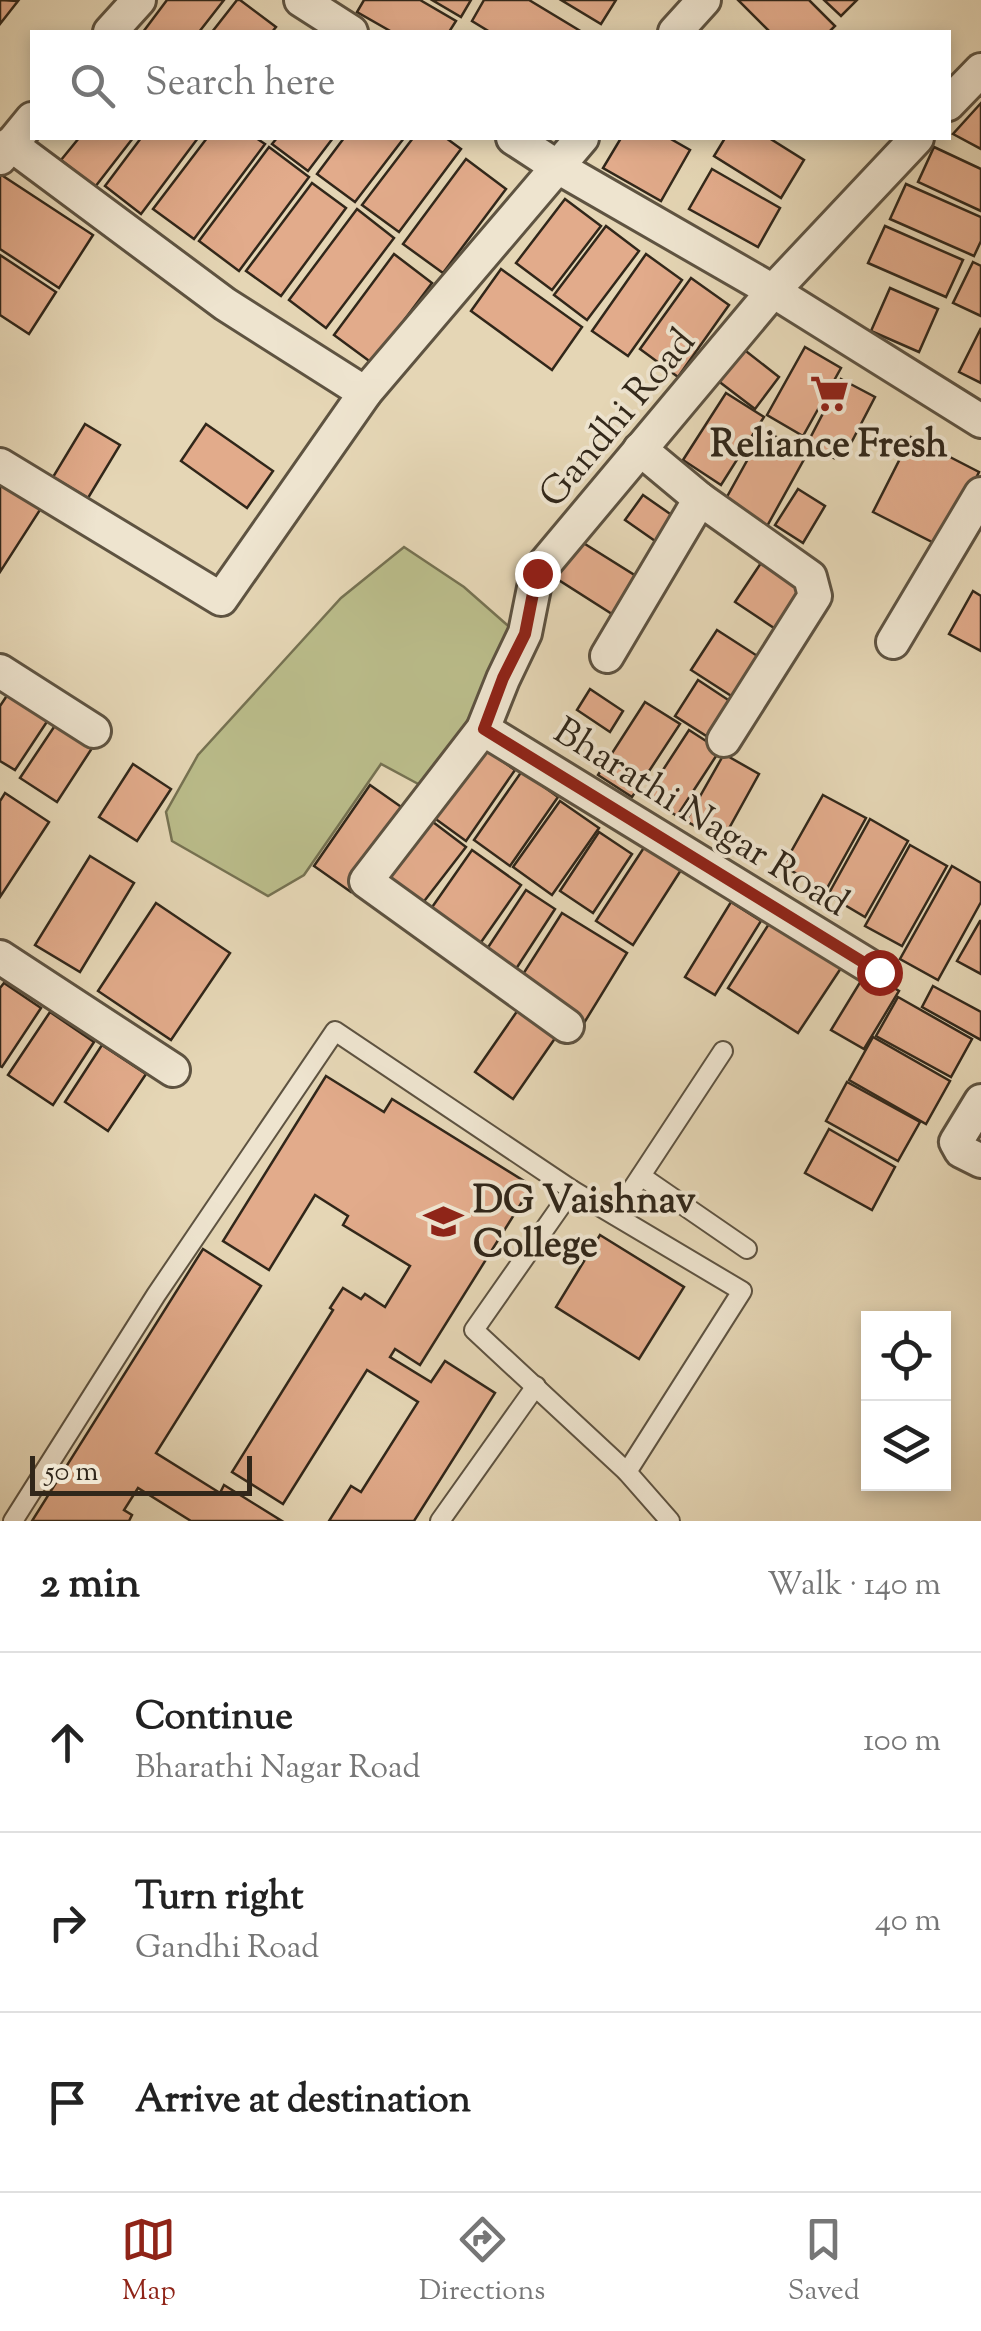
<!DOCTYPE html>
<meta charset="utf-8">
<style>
body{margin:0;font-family:"Sorts Mill Goudy",serif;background:#f2f2f2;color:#222}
.controls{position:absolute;right:30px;bottom:30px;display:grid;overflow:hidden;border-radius:0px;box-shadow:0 5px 15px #0003}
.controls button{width:90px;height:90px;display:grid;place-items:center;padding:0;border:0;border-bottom:2px solid #e0e0e0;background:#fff;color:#222;font:50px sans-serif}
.scale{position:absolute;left:30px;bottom:25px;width:222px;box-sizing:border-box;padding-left:10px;border:5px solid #31271a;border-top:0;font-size:28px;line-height:35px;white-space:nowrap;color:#31271a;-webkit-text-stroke:8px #eee4cf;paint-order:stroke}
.stop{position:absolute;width:30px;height:30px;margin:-22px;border:8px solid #8f2418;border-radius:50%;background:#fff}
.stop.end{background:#8f2418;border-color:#fff;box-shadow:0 2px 10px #0008}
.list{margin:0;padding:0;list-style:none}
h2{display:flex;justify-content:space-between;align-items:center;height:130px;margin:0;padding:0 40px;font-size:42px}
h2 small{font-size:32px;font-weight:400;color:#767676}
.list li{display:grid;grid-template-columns:65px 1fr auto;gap:30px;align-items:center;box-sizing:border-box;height:180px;padding:0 40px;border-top:2px solid #e0e0e0}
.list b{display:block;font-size:38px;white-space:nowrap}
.list p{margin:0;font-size:32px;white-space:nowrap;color:#767676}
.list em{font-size:32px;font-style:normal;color:#767676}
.icon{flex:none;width:55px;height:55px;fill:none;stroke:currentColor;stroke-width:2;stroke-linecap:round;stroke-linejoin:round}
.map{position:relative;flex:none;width:981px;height:1521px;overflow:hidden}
.search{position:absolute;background:#fff;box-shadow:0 5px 15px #0003;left:30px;right:30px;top:30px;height:110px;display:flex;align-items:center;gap:25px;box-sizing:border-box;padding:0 35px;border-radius:0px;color:#767676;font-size:38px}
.sheet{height:670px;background:#fff}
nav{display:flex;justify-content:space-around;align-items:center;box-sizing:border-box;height:140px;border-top:2px solid #e0e0e0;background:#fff;font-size:28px;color:#767676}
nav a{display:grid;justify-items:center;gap:5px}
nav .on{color:#8f2418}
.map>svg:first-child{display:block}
.green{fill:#babc8a;stroke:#767252;stroke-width:2.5}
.building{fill:#e2ab8b;stroke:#31271a;stroke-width:2.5}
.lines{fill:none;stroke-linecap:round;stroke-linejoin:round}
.lane-casing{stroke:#5e5341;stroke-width:22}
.street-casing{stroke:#5e5341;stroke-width:38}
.lane{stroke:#eee4cf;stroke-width:18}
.street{stroke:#eee4cf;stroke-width:32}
.route{stroke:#8f2418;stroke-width:12}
.labels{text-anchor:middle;stroke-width:8;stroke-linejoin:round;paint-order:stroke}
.street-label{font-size:38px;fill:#31271a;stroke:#eee4cf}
.poi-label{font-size:38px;font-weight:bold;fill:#31271a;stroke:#eee4cf}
</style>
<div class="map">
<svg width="981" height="1521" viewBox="0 0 981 1521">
<rect width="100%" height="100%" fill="#e5d6b5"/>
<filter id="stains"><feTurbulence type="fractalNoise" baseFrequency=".002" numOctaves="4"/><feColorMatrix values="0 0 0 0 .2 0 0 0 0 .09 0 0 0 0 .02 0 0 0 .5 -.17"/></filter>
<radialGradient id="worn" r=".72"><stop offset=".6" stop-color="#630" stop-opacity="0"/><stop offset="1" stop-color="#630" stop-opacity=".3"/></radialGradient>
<path class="green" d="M 404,547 L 464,587 L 514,631 L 476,724 L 422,786 L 381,764 L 304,875 L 268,896 L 172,841 L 166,812 L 198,755 L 341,598 Z"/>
<g class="building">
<path d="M 0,0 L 18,1 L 0,24 Z"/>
<path d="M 167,0 L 224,0 L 199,32 L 143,32 Z"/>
<path d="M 237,0 L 240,0 L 276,27 L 272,32 L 212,32 Z"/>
<path d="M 364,0 L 420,0 L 456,21 L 449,32 L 392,32 L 357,12 Z"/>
<path d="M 432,0 L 471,0 L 461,17 Z"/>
<path d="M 484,0 L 529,0 L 582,32 L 490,32 L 472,21 Z"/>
<path d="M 561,0 L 616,0 L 601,24 Z"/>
<path d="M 738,0 L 809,0 L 835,26 L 829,32 L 770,32 Z"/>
<path d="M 824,0 L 857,0 L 841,16 Z"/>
<path d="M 981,103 L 981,149 L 953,134 Z"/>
<path d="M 79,138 L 133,138 L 95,187 L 61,160 Z"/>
<path d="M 141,138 L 198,138 L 141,214 L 105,186 Z"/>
<path d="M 207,138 L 256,138 L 265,144 L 194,239 L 153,209 Z"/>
<path d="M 277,138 L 333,138 L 308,171 L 272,144 Z"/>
<path d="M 344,138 L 404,138 L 355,202 L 317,174 Z"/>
<path d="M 413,138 L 446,138 L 461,149 L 399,232 L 362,205 Z"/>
<path d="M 621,138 L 669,138 L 690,150 L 661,201 L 603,168 Z"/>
<path d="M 725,138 L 769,138 L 804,160 L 781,198 L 714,156 Z"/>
<path d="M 269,147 L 309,177 L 239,271 L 199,241 Z"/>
<path d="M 934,147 L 981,169 L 981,211 L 918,182 Z"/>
<path d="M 466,159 L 506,189 L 443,273 L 403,244 Z"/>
<path d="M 712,169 L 780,208 L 758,247 L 689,209 Z"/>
<path d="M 0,174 L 93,235 L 59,288 L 0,249 Z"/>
<path d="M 312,183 L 346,208 L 281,296 L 246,271 Z"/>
<path d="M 906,184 L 981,217 L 981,241 L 974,256 L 890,219 Z"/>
<path d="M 565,199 L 601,226 L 552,290 L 516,263 Z"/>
<path d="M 357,209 L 394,238 L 326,328 L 289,300 Z"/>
<path d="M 606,226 L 639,251 L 587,320 L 554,295 Z"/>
<path d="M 885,226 L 963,260 L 946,297 L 868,263 Z"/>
<path d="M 394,254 L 432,283 L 372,363 L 334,335 Z"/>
<path d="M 646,254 L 682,280 L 628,356 L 592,331 Z"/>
<path d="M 0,255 L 56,292 L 29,334 L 0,315 Z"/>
<path d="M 973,262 L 981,266 L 981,316 L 953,303 Z"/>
<path d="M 501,269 L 582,327 L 552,370 L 471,311 Z"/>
<path d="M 691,278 L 729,305 L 678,377 L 640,349 Z"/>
<path d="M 890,288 L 938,309 L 919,352 L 871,331 Z"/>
<path d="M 981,328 L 981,383 L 959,372 Z"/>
<path d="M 805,347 L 841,368 L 803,436 L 767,415 Z"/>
<path d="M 742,348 L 779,377 L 755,409 L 717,380 Z"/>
<path d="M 841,379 L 875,397 L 849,447 L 843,443 L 834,458 L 807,444 Z"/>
<path d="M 726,393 L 764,417 L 721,485 L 683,460 Z"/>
<path d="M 85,424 L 120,445 L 88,498 L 53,477 Z"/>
<path d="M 206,424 L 273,471 L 247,508 L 181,461 Z"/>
<path d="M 764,430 L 807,454 L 766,528 L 723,504 Z"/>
<path d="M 911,437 L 979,472 L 942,547 L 873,512 Z"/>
<path d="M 0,472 L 45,502 L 0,572 Z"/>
<path d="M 798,489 L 825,506 L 803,543 L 775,525 Z"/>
<path d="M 643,495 L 676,518 L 658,543 L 625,520 Z"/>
<path d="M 577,539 L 636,576 L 612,614 L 554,577 Z"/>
<path d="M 761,563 L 806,592 L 780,632 L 735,602 Z"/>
<path d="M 973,591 L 981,596 L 981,651 L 949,634 Z"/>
<path d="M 717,630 L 759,657 L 733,697 L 691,670 Z"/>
<path d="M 698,680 L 742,709 L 719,744 L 675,716 Z"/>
<path d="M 14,685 L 54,711 L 15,770 L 0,761 L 0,706 Z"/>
<path d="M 590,689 L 623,711 L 610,732 L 577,710 Z"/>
<path d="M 645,702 L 680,724 L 632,797 L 598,775 Z"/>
<path d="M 60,718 L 96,742 L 57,802 L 20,778 Z"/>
<path d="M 689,730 L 720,750 L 677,816 L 646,796 Z"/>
<path d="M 475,742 L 515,770 L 466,841 L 426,812 Z"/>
<path d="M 724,754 L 759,774 L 722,841 L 686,821 Z"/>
<path d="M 133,764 L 171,789 L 137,841 L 99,817 Z"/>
<path d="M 522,771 L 558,797 L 510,866 L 474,840 Z"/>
<path d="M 370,785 L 407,811 L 351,892 L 314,866 Z"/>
<path d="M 5,793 L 49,822 L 0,897 L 0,801 Z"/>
<path d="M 823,795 L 866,818 L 826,890 L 783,866 Z"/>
<path d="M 560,801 L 599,828 L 552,895 L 513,867 Z"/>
<path d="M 425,816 L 466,847 L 415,913 L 374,881 Z"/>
<path d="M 870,819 L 908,841 L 865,917 L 828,895 Z"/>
<path d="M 599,832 L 632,854 L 593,913 L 560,891 Z"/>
<path d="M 910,845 L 947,866 L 902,946 L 865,926 Z"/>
<path d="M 645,846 L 681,870 L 633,945 L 596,921 Z"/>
<path d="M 472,850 L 521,885 L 477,948 L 428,913 Z"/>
<path d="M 90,856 L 134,883 L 80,972 L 35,945 Z"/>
<path d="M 952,866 L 981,883 L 981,902 L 938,980 L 900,959 Z"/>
<path d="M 526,890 L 555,909 L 514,972 L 485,952 Z"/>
<path d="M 731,902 L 761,921 L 715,995 L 685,977 Z"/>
<path d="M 156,903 L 230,953 L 171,1040 L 98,991 Z"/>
<path d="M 562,913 L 627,953 L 584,1023 L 518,982 Z"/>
<path d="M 774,916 L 845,962 L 798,1033 L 728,988 Z"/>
<path d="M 980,921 L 981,921 L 981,974 L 957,961 Z"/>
<path d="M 867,971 L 899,991 L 864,1049 L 831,1030 Z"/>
<path d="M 4,983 L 41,1008 L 2,1067 L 0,1066 L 0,988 Z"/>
<path d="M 933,986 L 981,1012 L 981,1040 L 922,1007 Z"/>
<path d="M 898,997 L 972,1039 L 951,1077 L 876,1036 Z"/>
<path d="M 520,1007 L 558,1034 L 513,1099 L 475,1072 Z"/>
<path d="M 50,1012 L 94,1042 L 53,1105 L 8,1075 Z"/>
<path d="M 873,1037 L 950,1081 L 926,1124 L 849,1080 Z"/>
<path d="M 102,1045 L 146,1074 L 108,1131 L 65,1102 Z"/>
<path d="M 326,1076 L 384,1112 L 392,1099 L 532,1186 L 420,1365 L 395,1349 L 390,1357 L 431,1382 L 445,1361 L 495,1393 L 414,1521 L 329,1521 L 351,1486 L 361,1492 L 418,1402 L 367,1370 L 283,1504 L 232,1472 L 333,1310 L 330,1308 L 343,1288 L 361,1299 L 365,1294 L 385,1307 L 410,1266 L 343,1225 L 348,1216 L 315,1195 L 269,1270 L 223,1241 Z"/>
<path d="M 847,1082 L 920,1122 L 898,1161 L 826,1121 Z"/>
<path d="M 829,1129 L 895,1167 L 872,1210 L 805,1173 Z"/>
<path d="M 600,1235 L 684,1287 L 639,1359 L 556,1307 Z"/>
<path d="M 203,1249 L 261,1286 L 156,1453 L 220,1493 L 224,1485 L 282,1521 L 191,1521 L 138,1488 L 124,1510 L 132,1515 L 129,1521 L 32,1521 Z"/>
</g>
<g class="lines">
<defs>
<g id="lane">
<path d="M 641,1176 L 747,1249"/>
<path d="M 572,1190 L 742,1291 L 627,1472"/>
<path d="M 615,1215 L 723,1051"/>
<path d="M 13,1521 L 156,1295 L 335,1031 L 572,1190 L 474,1330 L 627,1472 L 670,1521"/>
<path d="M 440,1521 L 536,1386"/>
</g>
<g id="street">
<path d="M 301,0 L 351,32"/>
<path d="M 110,32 L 139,0"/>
<path d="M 675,32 L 704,0"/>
<path d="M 948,104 L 981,70"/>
<path d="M 513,138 L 556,166 L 773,291 L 981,421"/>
<path d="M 10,144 L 225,304 L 365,393 L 582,138"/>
<path d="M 0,158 L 32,119"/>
<path d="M 640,449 L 700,499 L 810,577 L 815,596 L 724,740"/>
<path d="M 0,465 L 221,599 L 365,393"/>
<path d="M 893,642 L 981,494"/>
<path d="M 607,656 L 700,499"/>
<path d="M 0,671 L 94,731"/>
<path d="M 483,729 L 879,972"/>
<path d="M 0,957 L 173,1070"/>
<path d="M 567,1026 L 366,881 L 483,729 L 503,679 L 525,633 L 537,573 L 773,291 L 917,138"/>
<path d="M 981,1101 L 956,1142 L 961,1151 L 981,1161"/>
</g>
</defs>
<use href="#lane" class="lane-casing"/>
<use href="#street" class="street-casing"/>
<use href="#lane" class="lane"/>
<use href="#street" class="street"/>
</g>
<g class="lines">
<path class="route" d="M 537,573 L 525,634 L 503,678 L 484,729 L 879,972"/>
</g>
<defs>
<symbol id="supermarket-bare" viewBox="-9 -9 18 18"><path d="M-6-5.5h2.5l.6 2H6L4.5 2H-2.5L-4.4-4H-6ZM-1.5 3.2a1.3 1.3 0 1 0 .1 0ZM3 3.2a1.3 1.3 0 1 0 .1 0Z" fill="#8f2418" stroke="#eee4cf" stroke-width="2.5" paint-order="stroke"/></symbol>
<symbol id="university-bare" viewBox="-9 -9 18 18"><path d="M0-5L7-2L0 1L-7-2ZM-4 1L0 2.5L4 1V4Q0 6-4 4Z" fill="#8f2418" stroke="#eee4cf" stroke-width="2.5" paint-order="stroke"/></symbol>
</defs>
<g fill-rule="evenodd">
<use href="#supermarket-bare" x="802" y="366" width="55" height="55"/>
<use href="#university-bare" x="416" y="1194" width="55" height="55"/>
</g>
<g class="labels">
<g class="street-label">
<text transform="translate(616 417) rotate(-50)" y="13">Gandhi Road</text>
<text transform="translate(702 816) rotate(32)" y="13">Bharathi Nagar Road</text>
</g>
<g class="poi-label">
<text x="829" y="456">Reliance Fresh</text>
<text x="473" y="1212" text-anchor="start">DG Vaishnav<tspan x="473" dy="44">College</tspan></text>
</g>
</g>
<rect width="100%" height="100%" filter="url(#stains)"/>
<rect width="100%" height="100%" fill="url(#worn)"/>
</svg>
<div class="controls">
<button><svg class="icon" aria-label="locate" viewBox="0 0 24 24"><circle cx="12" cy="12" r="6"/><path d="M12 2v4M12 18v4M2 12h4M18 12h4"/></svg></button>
<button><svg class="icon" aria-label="layers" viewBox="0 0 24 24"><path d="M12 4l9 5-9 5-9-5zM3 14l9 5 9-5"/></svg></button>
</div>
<div class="scale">50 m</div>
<div class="stop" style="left:879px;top:972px"></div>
<div class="stop end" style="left:537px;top:573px"></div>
<div class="search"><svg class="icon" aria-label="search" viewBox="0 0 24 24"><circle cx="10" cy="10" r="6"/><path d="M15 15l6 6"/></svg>Search here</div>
</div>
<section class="sheet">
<h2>2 min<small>Walk · 140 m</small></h2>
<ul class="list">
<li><svg class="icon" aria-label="ahead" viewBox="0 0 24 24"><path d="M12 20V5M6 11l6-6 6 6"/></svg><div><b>Continue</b><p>Bharathi Nagar Road</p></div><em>100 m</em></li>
<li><svg class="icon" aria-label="right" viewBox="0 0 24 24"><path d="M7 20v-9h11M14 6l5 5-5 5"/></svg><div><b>Turn right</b><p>Gandhi Road</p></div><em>40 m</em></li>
<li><svg class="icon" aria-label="arrive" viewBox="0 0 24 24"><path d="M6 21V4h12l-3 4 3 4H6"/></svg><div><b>Arrive at destination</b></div></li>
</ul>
</section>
<nav>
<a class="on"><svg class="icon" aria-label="map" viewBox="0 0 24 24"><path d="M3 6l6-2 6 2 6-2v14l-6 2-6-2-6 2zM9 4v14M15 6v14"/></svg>Map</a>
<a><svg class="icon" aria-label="directions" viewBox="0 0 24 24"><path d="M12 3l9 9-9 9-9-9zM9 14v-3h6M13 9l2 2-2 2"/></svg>Directions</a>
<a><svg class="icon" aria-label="saved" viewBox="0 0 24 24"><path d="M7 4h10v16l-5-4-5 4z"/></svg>Saved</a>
</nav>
